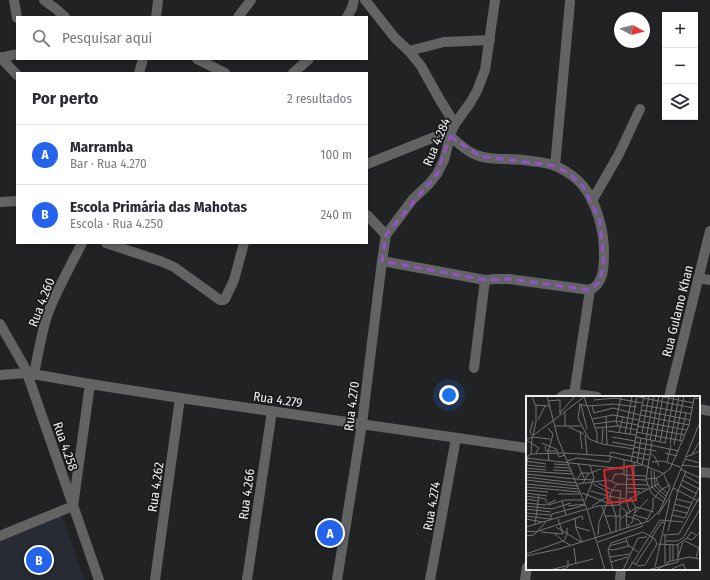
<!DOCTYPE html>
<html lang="pt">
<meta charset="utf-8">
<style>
body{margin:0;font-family:"Fira Sans Condensed",sans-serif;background:#f7f7f7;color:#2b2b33}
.controls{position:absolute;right:12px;top:12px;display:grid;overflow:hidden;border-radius:0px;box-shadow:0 2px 6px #0003}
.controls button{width:36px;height:36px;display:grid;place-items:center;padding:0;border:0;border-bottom:1px solid #e1e1e2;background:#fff;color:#2b2b33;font:20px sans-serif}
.compass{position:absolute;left:614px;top:12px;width:36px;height:36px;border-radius:50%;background:#fff;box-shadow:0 2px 6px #0003;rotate:97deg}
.you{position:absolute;left:449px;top:395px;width:14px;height:14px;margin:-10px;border:3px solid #fff;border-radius:50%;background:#1a73e8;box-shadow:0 0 0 6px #1a73e833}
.badge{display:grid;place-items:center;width:26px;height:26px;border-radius:50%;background:#2563eb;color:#fff;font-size:13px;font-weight:700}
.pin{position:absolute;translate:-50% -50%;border:2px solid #fff;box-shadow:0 1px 4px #0006}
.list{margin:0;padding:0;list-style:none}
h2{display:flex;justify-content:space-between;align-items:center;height:52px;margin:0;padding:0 16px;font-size:17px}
h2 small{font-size:13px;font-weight:400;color:#7c7c81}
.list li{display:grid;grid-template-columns:26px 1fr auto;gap:12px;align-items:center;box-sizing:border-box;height:60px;padding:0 16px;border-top:1px solid #e1e1e2}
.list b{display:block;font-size:15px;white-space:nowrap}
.list p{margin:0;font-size:13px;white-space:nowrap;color:#7c7c81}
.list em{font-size:13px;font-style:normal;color:#7c7c81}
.icon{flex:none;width:22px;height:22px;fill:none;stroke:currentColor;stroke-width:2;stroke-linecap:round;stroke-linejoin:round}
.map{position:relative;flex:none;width:710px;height:580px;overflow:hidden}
.search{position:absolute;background:#fff;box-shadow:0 2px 6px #0003;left:16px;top:16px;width:352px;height:44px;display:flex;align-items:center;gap:10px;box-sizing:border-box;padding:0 14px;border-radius:0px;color:#7c7c81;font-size:15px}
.panel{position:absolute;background:#fff;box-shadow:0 2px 6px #0003;left:16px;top:72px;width:352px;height:172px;border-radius:0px}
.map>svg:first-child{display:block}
.built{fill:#282b33}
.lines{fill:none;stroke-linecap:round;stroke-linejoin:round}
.street{stroke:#626362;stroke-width:10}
.marked{fill:none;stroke:#9253c9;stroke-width:3;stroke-dasharray:8 5;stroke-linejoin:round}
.labels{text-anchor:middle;stroke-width:3.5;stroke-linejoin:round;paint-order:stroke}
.street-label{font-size:13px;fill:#edeeef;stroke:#18191b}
.inset-road{fill:none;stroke:#737475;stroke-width:1}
.view{fill:#d62828;fill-opacity:0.15;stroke:#d62828;stroke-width:2}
.inset-edge{fill:none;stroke:#edeeef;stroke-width:2}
</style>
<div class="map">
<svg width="710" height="580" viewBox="0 0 710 580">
<rect width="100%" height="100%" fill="#212224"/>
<path class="built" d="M 61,513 L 85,580 L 0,580 L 0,541 Z"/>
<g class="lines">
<g class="street">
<path d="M 14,0 L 17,18"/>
<path d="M 44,0 L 56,9 L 65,17"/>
<path d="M 365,0 L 395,38 L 409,51 L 421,66 L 440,100 L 455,124"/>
<path d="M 156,17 L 158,1 L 158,0"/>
<path d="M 238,17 L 251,0"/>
<path d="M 347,17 L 352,8 L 354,0"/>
<path d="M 409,51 L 444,42 L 490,40"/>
<path d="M 0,57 L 17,75"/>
<path d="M 0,58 L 17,54"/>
<path d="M 197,59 L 225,73"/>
<path d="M 139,73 L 143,59"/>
<path d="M 293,73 L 309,59"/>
<path d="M 450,136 C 457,142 464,149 472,153 C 487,161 507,158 523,160 C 532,161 549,163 556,166 C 566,171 577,178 583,186 C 597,203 604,231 604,252 C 604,267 604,283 590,290 L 574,395"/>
<path d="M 367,164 L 452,130"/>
<path d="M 555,166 L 570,2"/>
<path d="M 592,201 L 619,154 L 640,109"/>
<path d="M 0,202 L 17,201"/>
<path d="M 367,215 L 386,235"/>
<path d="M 106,243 L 160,261 L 174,267 L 220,300 L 223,300 L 225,299 L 234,280 L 244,243"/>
<path d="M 382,261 L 485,280 L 495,279 L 509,279 L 590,290"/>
<path d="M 698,278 L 710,280"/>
<path d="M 0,324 L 24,366 L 27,373 L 99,580"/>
<path d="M 474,368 L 485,280"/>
<path d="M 34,374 C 38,355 41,335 47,316 C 56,291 70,267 82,243"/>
<path d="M 0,375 L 27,373 L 90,384 L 180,398 L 527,448"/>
<path d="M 561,397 C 568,391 588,396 597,397"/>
<path d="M 669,397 L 710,231"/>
<path d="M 699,409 L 710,411"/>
<path d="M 699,472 L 710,473"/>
<path d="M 0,536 L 73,506 L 90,384"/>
<path d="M 155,580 L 180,398"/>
<path d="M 247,580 L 272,411"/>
<path d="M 337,580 L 362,424 L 382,261 L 386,235 L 413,199 L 429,184 L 437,174 L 444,160 L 452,130 L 455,124 L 470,103 L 477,91 L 485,70 L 495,0"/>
<path d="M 430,580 L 456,438"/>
<path d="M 525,580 L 527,567"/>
<path d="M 620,580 L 621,569"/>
</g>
</g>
<path class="marked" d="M 450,136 L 480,156 L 555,166 L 568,173 L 583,186 L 600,221 L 604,265 L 599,282 L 590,290 L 509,279 L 485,280 L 382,261 L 386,235 L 437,174 Z"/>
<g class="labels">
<g class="street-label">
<text transform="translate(436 142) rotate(-67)" y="5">Rua 4.284</text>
<text transform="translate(41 302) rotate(-69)" y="5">Rua 4.260</text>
<text transform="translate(677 311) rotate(-76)" y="5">Rua Gulamo Khan</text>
<text transform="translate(278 399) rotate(8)" y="5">Rua 4.279</text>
<text transform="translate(351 406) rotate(-83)" y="5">Rua 4.270</text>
<text transform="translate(66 446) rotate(71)" y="5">Rua 4.258</text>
<text transform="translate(155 487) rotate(-82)" y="5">Rua 4.262</text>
<text transform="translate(246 494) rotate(-82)" y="5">Rua 4.266</text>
<text transform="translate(431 506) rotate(-80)" y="5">Rua 4.274</text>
</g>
</g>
<g transform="translate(526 396)">
<rect width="174" height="174" fill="#212224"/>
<path class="inset-road" d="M 6,0 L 9,9 L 23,10M 21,0 L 32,43 L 61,113 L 79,174M 108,0 L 167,12M 58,1 L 71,37 L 71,47M 137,1 L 168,7M 68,4 L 89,2 L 116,7M 22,5 L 34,4 L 34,18M 53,8 L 62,10 L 89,8 L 110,11M 54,8 L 52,22 L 63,43 L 76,48 L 108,53M 55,9 L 61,33M 116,9 L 166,18M 66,10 L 68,17 L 87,12 L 114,19M 115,14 L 164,24M 39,16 L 39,30M 34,17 L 49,0M 114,19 L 163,29M 80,20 L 81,49M 66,23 L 87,19 L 113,24M 12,24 L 19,10M 113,25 L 161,34M 24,27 L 59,0M 68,28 L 90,25 L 112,29M 28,30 L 55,30M 92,30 L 90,25 L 95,0M 111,30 L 159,39M 43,31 L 58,38M 22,32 L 27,38 L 22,56 L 23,65M 69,32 L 92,30 L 111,34M 54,35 L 56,53M 82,35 L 110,39M 93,36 L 97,20M 110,36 L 157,45M 99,37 L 106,0M 116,37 L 123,0M 104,38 L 111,0M 6,39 L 4,36 L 7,25M 7,39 L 10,26 L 10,9M 59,39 L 61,58M 6,41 L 24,43M 86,41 L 109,45M 109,41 L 140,47M 120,43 L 128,0M 0,44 L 13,52 L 10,57M 124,44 L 133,0M 154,44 L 160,17M 0,45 L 25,26M 126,45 L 120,84 L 126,98 L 138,106M 129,45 L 137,0M 86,46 L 108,50M 109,46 L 153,55M 134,46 L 143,0M 16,47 L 32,54M 139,47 L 148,0M 76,48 L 77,32M 144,48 L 153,0M 148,49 L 158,0M 19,50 L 20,55 L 31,55 L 33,61 L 39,59M 108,51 L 130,55M 107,56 L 123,59M 38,57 L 83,60 L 112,67 L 139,78M 124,57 L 129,61 L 133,70M 139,57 L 151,60M 5,58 L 6,41M 83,60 L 85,56 L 123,64M 165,60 L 174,45M 160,61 L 174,55M 0,62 L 98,73M 159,63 L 174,67M 98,64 L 98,79 L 120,80M 0,65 L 20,68M 41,65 L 51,62 L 83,66 L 85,61M 105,66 L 118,0M 126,66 L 137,65 L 154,71M 141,66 L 145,49M 111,67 L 115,42M 28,68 L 43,69M 52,68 L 58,82M 0,69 L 20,71M 116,69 L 121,43M 156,69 L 174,71M 100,70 L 117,69M 101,70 L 100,104 L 104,117M 28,71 L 44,72M 0,72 L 20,74M 154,73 L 174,82M 0,74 L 2,60 L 5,58 L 38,57M 27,74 L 45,75M 125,74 L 126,91 L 139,103M 0,75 L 46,78M 128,75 L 129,90 L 140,100M 0,78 L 49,83M 108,79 L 108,66M 158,79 L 174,88M 0,81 L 24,84M 52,82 L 55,77 L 63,77M 130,82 L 133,90 L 141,97M 49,83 L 68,84M 100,83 L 120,84M 120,83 L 131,82 L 144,73 L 163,29 L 168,2 L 174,3M 0,84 L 51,90M 24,84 L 50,87M 156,84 L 173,93M 86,85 L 89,78 L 98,78M 57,87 L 62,78 L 75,73M 72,87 L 86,94 L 95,95 L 93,109 L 103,118M 0,88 L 53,93M 52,88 L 82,84 L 91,88 L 122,89M 67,88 L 84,97M 154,89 L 171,98M 0,91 L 54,96M 100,92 L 122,93M 147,92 L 174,106M 0,94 L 22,96M 65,95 L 82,100M 100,96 L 114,96M 0,97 L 21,100M 56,97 L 82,107M 32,98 L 55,98M 0,100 L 20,103 L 20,107M 0,103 L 12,105M 150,103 L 166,107M 36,105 L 40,119M 59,105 L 68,82 L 64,69M 0,107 L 19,109 L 30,104M 148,108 L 163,112M 22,109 L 39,104 L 57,104M 0,110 L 26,113 L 45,107M 42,110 L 59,108M 66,110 L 82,100 L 99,103M 76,110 L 85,137M 0,113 L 25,116M 62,113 L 72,110 L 92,109 L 132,88M 147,114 L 161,117M 100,116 L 101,132M 0,117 L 25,119M 109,117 L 122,103M 108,119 L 121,123M 132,119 L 143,102 L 174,26M 146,119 L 159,122M 0,120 L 24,123M 79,120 L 94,120M 101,120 L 113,124 L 116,129M 49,122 L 50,132 L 56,146M 159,122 L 174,89M 0,123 L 16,126M 94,123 L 111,111 L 128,116M 24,124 L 26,118 L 59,109M 120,126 L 127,112 L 127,103 L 136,93 L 144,89M 9,128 L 13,99M 102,130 L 106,126 L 110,112 L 104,101M 0,131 L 61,113M 30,131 L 55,146M 50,131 L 64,135M 94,134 L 94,112M 0,135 L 10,136 L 56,120 L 57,124M 90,135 L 90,120 L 84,103 L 85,96 L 91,88M 142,135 L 152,95 L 160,75M 15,136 L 37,138 L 32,123M 28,137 L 37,145M 72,139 L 73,126 L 83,103M 137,139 L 153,138 L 174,100M 0,140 L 8,139 L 20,126M 126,141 L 135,127 L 138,126M 100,142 L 102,149 L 112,156M 161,142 L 165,136 L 170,139M 38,145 L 41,138 L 41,132M 140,145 L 151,145 L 157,142 L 174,113M 159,145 L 173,152M 72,146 L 117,130M 132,148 L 151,149 L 161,142 L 166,144 L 174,136M 147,149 L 147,164M 83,150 L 101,145M 48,152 L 50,167M 82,153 L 87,154 L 103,150M 0,158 L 37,145 L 44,149M 0,160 L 33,153 L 123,125 L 134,114 L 144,92 L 138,79M 84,161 L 104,158M 152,161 L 157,146M 170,162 L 174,147M 144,165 L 144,149M 85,166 L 102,161M 141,166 L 163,161 L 174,163M 110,168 L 127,142M 139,168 L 139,139M 129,171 L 144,103M 24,174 L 67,163M 35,174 L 42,171 L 42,164M 87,174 L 82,154 L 85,147 L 117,136 L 129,143 L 131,148 L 119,169 L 113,170 L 105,166M 97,174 L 112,142 L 121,141M 102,174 L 134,124 L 157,126M 122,174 L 152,166 L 152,148M 130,174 L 143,167M 144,174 L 157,168 L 160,174"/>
<path class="view" d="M 106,70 L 110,104 L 82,107 L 78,74 Z"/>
<rect width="174" height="174" class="inset-edge"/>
</g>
</svg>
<div class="controls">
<button>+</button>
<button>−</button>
<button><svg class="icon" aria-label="layers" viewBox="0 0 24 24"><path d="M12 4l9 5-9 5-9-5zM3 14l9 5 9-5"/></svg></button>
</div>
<svg class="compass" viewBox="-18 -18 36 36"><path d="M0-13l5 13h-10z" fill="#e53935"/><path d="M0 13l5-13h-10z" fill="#7c7c81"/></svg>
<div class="you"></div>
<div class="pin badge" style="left:330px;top:533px">A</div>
<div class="pin badge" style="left:39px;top:560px">B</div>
<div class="search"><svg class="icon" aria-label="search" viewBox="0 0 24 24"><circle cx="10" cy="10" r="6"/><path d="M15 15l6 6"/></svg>Pesquisar aqui</div>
<section class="panel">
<h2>Por perto<small>2 resultados</small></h2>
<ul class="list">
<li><span class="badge">A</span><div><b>Marramba</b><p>Bar · Rua 4.270</p></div><em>100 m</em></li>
<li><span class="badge">B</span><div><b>Escola Primária das Mahotas</b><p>Escola · Rua 4.250</p></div><em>240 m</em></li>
</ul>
</section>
</div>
